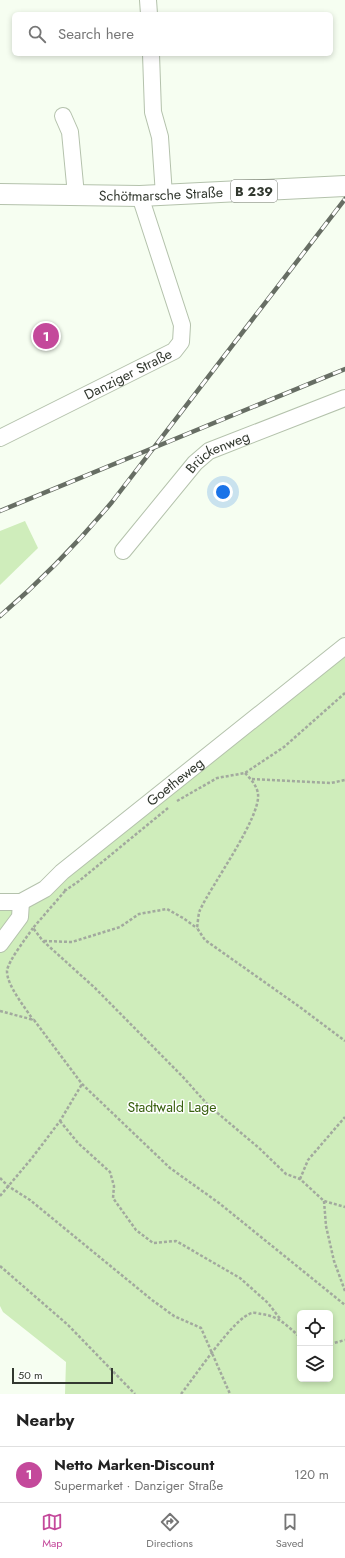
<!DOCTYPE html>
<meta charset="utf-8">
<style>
body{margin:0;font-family:Jost,sans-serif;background:#f6f6f6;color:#222}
.controls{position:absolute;right:12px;bottom:12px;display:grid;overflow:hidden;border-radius:6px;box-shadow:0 2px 6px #0003}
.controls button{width:36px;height:36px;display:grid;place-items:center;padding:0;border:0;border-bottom:1px solid #e0e0e0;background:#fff;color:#222;font:20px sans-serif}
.scale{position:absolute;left:12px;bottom:10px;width:101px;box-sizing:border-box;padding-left:4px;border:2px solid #32382f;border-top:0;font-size:11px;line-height:14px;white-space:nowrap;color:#32382f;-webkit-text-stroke:3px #fff;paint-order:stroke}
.you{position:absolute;left:223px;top:492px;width:14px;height:14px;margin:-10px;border:3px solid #fff;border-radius:50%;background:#1a73e8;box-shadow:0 0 0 6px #1a73e833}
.badge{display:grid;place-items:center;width:26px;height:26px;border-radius:50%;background:#c4499b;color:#fff;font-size:13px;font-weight:700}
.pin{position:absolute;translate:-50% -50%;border:2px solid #fff;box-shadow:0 1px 4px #0006}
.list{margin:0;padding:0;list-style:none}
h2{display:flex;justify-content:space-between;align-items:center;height:52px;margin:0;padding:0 16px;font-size:17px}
h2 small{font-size:13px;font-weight:400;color:#767676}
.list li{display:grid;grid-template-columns:26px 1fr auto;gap:12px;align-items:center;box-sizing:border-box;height:56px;padding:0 16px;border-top:1px solid #e0e0e0}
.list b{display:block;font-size:15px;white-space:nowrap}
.list p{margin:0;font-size:13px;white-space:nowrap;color:#767676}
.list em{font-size:13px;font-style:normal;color:#767676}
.icon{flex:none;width:22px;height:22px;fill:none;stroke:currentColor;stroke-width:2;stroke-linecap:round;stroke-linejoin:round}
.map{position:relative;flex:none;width:345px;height:1394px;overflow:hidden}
.search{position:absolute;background:#fff;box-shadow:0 2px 6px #0003;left:12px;right:12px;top:12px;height:44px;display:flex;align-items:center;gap:10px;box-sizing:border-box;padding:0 14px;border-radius:6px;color:#767676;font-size:15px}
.sheet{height:108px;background:#fff}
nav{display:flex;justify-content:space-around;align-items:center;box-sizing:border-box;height:56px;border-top:1px solid #e0e0e0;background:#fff;font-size:11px;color:#767676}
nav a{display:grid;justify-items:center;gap:2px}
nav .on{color:#c4499b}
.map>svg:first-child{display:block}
.green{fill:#cfedbb;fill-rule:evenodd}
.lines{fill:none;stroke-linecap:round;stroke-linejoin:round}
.minor-casing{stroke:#b4c2ac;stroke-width:18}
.major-casing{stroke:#b4c2ac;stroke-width:22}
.path{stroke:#a2a99e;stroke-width:2.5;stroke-dasharray:3 2;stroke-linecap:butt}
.minor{stroke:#fff;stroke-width:16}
.major{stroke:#fff;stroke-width:20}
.rail-casing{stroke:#676e64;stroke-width:4.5}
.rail{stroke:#fff;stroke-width:3;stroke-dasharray:9;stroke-linecap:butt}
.labels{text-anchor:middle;stroke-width:3;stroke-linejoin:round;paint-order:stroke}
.shield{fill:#fff;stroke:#70746d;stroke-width:1}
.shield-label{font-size:13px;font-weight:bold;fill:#32382f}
.street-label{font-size:14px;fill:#32382f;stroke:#fff}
.park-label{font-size:14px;fill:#39610f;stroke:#fff}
</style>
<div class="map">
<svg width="345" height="1394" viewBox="0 0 345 1394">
<rect width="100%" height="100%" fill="#f6fef1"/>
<g class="green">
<path d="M 25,521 L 38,548 L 0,585 L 0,531 Z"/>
<path d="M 345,652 L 345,1394 L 65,1394 L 66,1362 L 3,1312 L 0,1306 L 0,908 L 63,882 ZM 300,1313 L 330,1313 L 330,1379 L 300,1379 Z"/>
</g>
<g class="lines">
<defs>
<g id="minor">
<path d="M 148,0 L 149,14"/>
<path d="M 151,54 L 153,112 L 160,137 L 164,195"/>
<path d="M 63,116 L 70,132 L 76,195"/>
<path id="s1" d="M 0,438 L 174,351 L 181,342 L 182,325 L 140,196"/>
<path id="s2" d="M 123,551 L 195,463 L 209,451 L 345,398"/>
<path id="s3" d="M 0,902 L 21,902 L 45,889 L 62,872 L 345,646"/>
<path d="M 0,944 L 20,917 L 21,902"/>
</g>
<g id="major">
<path id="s4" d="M 0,194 L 140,196 L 345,186"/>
</g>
</defs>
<use href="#minor" class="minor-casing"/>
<use href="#major" class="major-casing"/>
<g class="path">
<path d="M 245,773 C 251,779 257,786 258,794 C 261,817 211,886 200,910 C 198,915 198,922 197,928 L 205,940 L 297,1005 L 345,1041"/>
<path d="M 252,779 L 331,783 L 345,780"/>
<path d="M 177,801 L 217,778 L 245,773 L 284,747 L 345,693"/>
<path d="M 64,890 L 66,890 L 79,881 L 168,808"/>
<path d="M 65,891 L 33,928 L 43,941 L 95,988 L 183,1077 L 208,1105 L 259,1148 L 286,1174 L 300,1179 L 324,1201 L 345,1207"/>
<path d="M 33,928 C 27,937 8,961 7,971 C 7,986 25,1007 33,1020"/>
<path d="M 44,941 L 72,942 L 120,927 L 139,914 L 167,909 L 183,918 L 197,928"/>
<path d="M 0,1011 L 34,1020 L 82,1084 L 170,1168 L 219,1203 L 345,1305"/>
<path d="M 60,1121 L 78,1143 L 110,1172 L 114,1186 L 113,1198 L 136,1230 L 153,1243 L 176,1241 L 240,1278 L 268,1303 L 281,1320"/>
<path d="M 0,1178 L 8,1186 L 30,1200 L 152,1300 L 174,1316 L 201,1328 L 230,1394"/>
<path d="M 300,1179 L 308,1160 L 345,1117"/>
<path d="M 0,1196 L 32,1158 L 60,1121 L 82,1084"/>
<path d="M 324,1201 L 326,1226 L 334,1261 L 345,1291"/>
<path d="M 0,1266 L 68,1325 L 135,1394"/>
<path d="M 330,1344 L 345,1340"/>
<path d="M 181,1394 C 194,1378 234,1317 252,1313 C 254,1312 259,1314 261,1314 C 279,1316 287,1326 300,1337"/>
</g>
<use href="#minor" class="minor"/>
<use href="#major" class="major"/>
<defs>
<g id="rail">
<path d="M 0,511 L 345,369"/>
<path d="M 0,616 C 42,580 76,545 112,502 L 345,199"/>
</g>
</defs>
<use href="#rail" class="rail-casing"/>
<use href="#rail" class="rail"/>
</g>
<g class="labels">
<rect class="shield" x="231" y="180" width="46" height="22" rx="3"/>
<g class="shield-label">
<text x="254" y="196">B 239</text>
</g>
<g class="street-label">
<text dy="5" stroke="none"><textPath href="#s4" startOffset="161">Schötmarsche Straße</textPath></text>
<text dy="5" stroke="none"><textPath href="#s1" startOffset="143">Danziger Straße</textPath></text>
<text dy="5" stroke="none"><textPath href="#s2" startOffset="139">Brückenweg</textPath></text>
<text dy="5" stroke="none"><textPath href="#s3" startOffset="217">Goetheweg</textPath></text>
</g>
<g class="park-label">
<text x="172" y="1112">Stadtwald Lage</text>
</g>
</g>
</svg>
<div class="controls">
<button><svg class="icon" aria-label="locate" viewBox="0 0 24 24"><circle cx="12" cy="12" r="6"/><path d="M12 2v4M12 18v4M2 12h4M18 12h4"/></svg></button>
<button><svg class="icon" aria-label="layers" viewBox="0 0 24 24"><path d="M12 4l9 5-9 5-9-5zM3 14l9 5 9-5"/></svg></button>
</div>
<div class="scale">50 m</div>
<div class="you"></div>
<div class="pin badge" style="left:46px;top:336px">1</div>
<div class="search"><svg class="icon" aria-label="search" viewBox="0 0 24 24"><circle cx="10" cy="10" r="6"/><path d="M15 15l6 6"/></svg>Search here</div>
</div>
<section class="sheet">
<h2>Nearby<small></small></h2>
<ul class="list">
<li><span class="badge">1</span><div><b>Netto Marken-Discount</b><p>Supermarket · Danziger Straße</p></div><em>120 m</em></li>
</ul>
</section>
<nav>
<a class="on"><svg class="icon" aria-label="map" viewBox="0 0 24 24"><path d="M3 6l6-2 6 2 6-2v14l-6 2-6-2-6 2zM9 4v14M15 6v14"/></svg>Map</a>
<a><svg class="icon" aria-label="directions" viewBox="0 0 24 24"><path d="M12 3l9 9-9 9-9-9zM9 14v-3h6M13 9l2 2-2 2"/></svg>Directions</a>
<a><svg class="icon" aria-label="saved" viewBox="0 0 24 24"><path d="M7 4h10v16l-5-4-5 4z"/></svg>Saved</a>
</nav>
